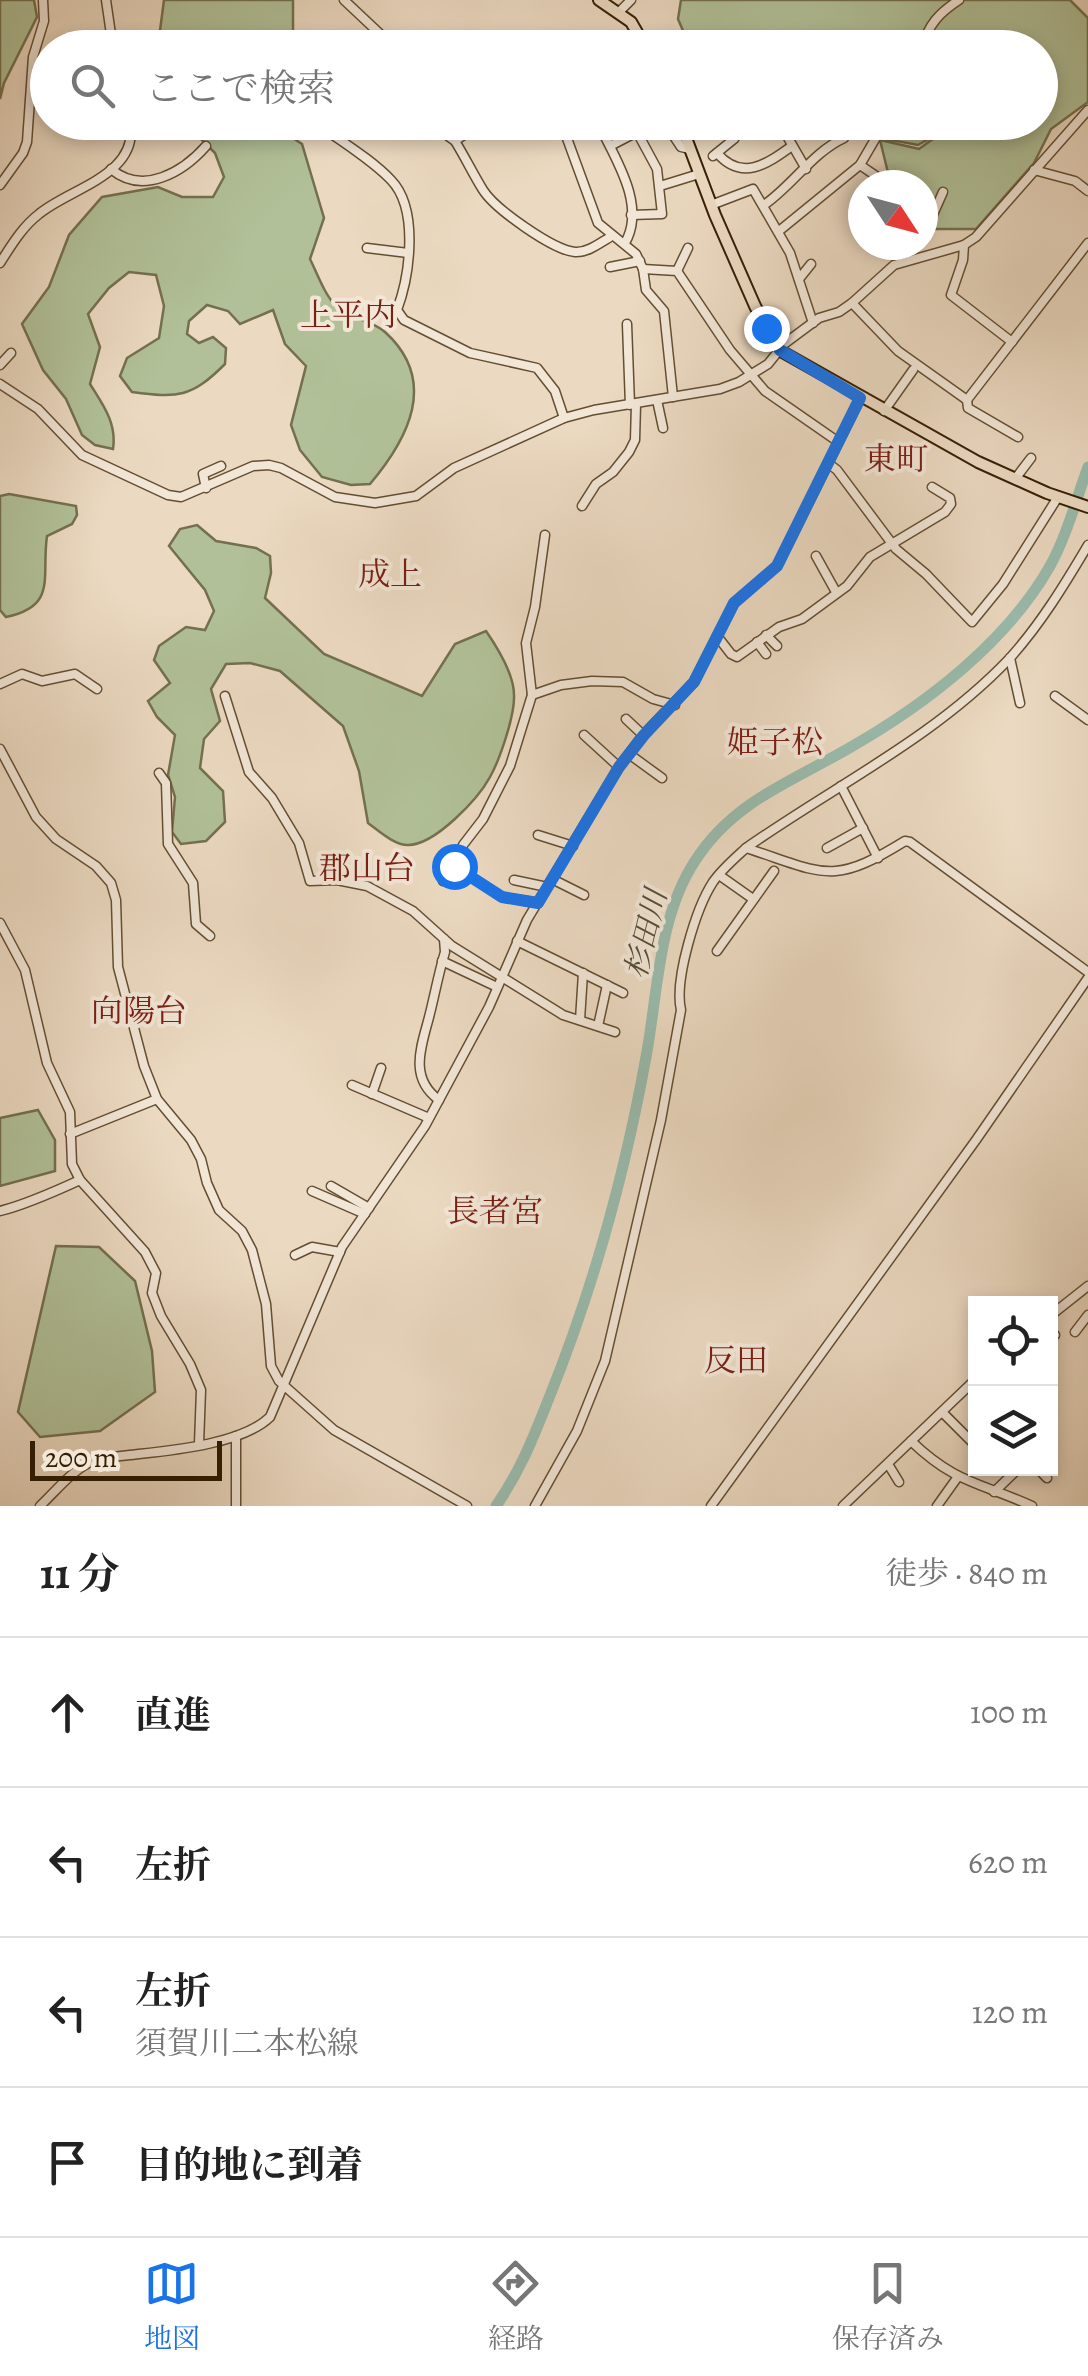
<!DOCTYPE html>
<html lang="ja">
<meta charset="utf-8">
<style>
body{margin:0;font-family:Alegreya,"Noto Serif JP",serif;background:#f2f2f2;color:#222}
.controls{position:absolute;right:30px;bottom:30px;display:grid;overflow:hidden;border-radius:0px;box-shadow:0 5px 15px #0003}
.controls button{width:90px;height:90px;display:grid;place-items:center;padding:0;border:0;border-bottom:2px solid #e0e0e0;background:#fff;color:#222;font:50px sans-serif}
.compass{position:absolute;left:848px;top:170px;width:90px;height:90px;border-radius:50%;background:#fff;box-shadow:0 5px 15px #0003;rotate:126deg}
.scale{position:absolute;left:30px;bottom:25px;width:192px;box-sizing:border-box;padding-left:10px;border:5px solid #371f03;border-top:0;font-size:28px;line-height:35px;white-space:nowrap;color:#371f03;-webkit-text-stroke:8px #f2e6d7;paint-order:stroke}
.stop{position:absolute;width:30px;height:30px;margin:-22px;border:8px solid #1a73e8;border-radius:50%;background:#fff}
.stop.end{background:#1a73e8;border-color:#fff;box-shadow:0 2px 10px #0008}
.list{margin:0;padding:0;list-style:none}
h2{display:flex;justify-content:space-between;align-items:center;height:130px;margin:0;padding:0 40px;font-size:42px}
h2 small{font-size:32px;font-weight:400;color:#767676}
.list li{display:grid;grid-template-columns:65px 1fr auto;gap:30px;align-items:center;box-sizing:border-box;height:150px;padding:0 40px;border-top:2px solid #e0e0e0}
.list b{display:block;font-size:38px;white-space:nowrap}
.list p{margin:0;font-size:32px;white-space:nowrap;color:#767676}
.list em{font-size:32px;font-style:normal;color:#767676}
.icon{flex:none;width:55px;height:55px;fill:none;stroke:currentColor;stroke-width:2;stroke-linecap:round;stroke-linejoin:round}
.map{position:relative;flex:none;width:1088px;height:1506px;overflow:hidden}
.search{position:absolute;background:#fff;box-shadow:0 5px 15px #0003;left:30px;right:30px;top:30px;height:110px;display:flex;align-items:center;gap:25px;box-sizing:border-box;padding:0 35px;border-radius:55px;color:#767676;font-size:38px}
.sheet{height:730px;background:#fff}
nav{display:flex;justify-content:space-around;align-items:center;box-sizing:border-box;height:140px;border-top:2px solid #e0e0e0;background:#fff;font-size:28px;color:#767676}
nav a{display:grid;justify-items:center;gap:5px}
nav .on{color:#1a73e8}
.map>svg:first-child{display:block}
.green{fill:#b1c098;stroke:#74704e;stroke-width:2.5}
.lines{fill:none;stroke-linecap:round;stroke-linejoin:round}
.river{stroke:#99bbad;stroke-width:11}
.minor-casing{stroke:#644e32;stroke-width:11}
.major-casing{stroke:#371f03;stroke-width:14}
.minor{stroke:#f2e6d7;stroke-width:8}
.major{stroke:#ebd9c1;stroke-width:10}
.route{stroke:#1a73e8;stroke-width:12}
.labels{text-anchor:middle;stroke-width:8;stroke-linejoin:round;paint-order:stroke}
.water-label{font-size:30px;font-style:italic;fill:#544e36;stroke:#f2e6d7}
.quarter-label{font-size:32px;fill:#7a1f14;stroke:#f2e6d7}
</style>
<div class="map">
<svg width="1088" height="1506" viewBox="0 0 1088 1506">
<rect width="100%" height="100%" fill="#ebd9c1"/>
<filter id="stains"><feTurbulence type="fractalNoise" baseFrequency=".002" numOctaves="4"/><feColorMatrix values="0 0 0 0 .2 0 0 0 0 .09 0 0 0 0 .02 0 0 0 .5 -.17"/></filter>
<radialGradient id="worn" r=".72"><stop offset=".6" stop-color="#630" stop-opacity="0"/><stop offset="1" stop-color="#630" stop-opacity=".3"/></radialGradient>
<g class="green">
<path d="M 0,0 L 34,0 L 37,17 L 4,83 L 0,99 Z"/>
<path d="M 164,0 L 293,0 L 293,37 L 288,47 L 162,47 L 159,38 Z"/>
<path d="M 681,0 L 1070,0 L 1088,18 L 1088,102 L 1051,129 L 1034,163 L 976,229 L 923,229 L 923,185 L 891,185 L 880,140 L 919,149 L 951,126 L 918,145 L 880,138 L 891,123 L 953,123 L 951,126 L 956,122 L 1040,122 L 1040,48 L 690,47 L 678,19 Z"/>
<path d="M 185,123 L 270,123 L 302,144 L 324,218 L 310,259 C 317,273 325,296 337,307 C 349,319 372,320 385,332 C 439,381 408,439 370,484 L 351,485 L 322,477 L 300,450 L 291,425 L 306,366 L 285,344 L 273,310 L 240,324 L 228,311 L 207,305 L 189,321 L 187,334 L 199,343 L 213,337 L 226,348 L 225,364 C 191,398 178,398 132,392 L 120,376 L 127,358 L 159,338 L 164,306 L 156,275 L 129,272 L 109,288 L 88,314 L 100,347 L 90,384 C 103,405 117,423 113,449 L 95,445 L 82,435 L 66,399 L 43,370 L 22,324 L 49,287 L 69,235 L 102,197 L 158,187 L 182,197 L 213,197 L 224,177 L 215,153 Z"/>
<path d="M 9,494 L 76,506 L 77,515 L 72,524 L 47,536 C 41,577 58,606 6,617 L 0,610 L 0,496 Z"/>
<path d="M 197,525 L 216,541 L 256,548 L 270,556 L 271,573 L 265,598 L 324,654 L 422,696 L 455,644 L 486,631 C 497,647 514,674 514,695 C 515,715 500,759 490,777 C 478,799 435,845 408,845 C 394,845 379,831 368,823 L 359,771 L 343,726 L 280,671 L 250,663 L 226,664 L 211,689 L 220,721 L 204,739 L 200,768 L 223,791 L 225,822 L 206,841 L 181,844 L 172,832 L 175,797 L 168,775 L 175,735 L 157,717 L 148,701 L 170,683 L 154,660 L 159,646 L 186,627 L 205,630 L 214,611 L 205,590 L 169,546 L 180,529 Z"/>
<path d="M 38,1110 L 55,1140 L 55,1171 L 0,1186 L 0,1118 Z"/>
<path d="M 56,1246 L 99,1247 L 135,1281 L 152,1351 L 155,1392 L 100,1431 L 40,1437 L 18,1412 Z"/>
</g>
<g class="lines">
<path class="river" d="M 496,1506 C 521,1470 533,1438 549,1398 C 593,1289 625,1173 646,1057 C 658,993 658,917 695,861 C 733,801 793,781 851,747 C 926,704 1007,642 1050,566 C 1067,535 1076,500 1088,467"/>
<defs>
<g id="minor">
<path d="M 106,0 L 113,48"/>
<path d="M 344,0 L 395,48"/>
<path d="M 619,12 L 631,0"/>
<path d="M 626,48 L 643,41"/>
<path d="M 922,48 C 928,25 939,13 959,0"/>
<path d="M 315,122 C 340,141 370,158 391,180 C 419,209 410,275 397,310 L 404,320 L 470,353 L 537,368 L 555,391 L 564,418"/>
<path d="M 439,122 L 441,131 L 455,141"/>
<path d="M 483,122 L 455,141 C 465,157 473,174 483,190 C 495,209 553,250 575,252 C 588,253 601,242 612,236"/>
<path d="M 561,122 L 598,223 L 636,254 L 643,269 L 646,290 L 664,311 L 673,397"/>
<path d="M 610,122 L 601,129 C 617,161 646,207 625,243"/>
<path d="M 656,122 L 673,135 L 681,147 L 690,149"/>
<path d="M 779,122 L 806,169"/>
<path d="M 610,146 L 637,132 L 657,169 L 662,214 L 631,215"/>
<path d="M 717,153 C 742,182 767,164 792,146"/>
<path d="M 713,156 L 734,139 L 745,122"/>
<path d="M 860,165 L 879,178"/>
<path d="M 111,169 C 143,196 183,172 206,146"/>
<path d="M 1034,170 L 1075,181 L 1088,191"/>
<path d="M 0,185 L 23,153 L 27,142 L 33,57 L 44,21 L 43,0"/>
<path d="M 660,186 L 699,174"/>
<path d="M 711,205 L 753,189 L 790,253 L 813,323"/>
<path d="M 764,205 C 792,186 813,152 844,138"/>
<path d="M 779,231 L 860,165 L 885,122"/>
<path d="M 923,237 L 943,192"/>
<path d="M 964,245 L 963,260 L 951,295 L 1012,342"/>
<path d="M 367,248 L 408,253"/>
<path d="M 0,263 C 11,246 22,227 39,214 C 70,188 140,175 130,122"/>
<path d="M 610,267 L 640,261"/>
<path d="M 643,269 L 677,271 L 730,350 L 765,391 L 837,441"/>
<path d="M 677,271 L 688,248"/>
<path d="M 799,279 L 811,264"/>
<path d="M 852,303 L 898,351 L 967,400 L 1088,243"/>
<path d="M 627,324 L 630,405"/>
<path d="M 0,365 L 11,353"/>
<path d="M 0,384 L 38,409 L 82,455 L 168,495 L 181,497 L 253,466 L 269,465 L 281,468 L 335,497 L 375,503 L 416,496 L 454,468 L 564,418 L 594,410 L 720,389 L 739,382 L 768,364 L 784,344 L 819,318 L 839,312 L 852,303 L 894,265 L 964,245 L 976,237 L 1088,110"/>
<path d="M 657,400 L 663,428"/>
<path d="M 967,400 L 968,408 L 1018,437"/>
<path d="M 884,411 L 913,370"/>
<path d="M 828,463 L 837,470 L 896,549 L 926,574 L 972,622 L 1003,584 L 1058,497"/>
<path d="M 1015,479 L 1031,458"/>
<path d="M 206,488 L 203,474 L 221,466"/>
<path d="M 582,506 L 596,484 L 613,472 L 629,452 L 635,440 L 636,404"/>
<path d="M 816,556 L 836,592"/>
<path d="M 766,635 L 777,646"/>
<path d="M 717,636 L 731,654 L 737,657 L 779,627 L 802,619 L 847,586 L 870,557 L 945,512 L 951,504 L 950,498 L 932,487"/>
<path d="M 757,642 L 766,654"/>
<path d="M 1010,658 L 1020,703"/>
<path d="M 0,684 L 22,674 L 42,681 L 75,674 L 97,689"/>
<path d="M 532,695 L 561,685 L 592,681 L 623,682 L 653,699 L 675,705"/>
<path d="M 225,696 L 249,772 L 272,798 L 299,843 L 310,881 L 337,880 L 367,886 L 413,911 L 452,946 L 563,1015 L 615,1032"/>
<path d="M 1055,696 L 1088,720"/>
<path d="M 626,719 L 643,735"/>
<path d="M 584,735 L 619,767"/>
<path d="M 0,749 L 36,817 L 56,839 L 96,866 L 111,883 L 116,900 L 118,967 L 144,1066 L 157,1099 L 191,1140 L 201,1159 L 207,1183 L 219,1210 L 242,1231 L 252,1250 L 266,1304 L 271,1366 L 279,1381 L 334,1430 L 467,1506"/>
<path d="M 629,754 L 662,778"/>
<path d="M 159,773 L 166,783 L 168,844 L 193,883 L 196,924 L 210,936"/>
<path d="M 841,786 L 878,858"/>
<path d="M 538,835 L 573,846"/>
<path d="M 746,848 C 834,786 934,738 1009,659 C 1040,625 1065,584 1088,545"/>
<path d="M 827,848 L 863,828"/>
<path d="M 454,866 L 502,897 L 538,903"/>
<path d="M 719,875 L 753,899"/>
<path d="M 552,879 L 584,895"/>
<path d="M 514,880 L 547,887"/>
<path d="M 443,881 L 460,856 L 463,845 L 483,819 L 510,766 L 532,695 L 526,643 L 535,607 L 545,535"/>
<path d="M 0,923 L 25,970 L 47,1063 L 70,1112 L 72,1164 L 80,1180 L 145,1252 L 156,1273 L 152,1293 L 161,1316 L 190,1364 L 201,1390 L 199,1444"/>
<path d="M 517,941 L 623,993"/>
<path d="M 717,951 L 774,871"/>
<path d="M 442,961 L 497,987"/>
<path d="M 580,1020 L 583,973"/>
<path d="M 598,1026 L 607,985"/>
<path d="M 352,1085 L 429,1118"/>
<path d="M 372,1094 L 381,1068"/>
<path d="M 439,1100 C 410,1079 420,1050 428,1021 C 434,999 438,975 445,952 L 444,939"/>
<path d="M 70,1134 L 157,1099"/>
<path d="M 331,1186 L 369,1208"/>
<path d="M 312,1191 L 365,1214"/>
<path d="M 0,1211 C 25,1205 56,1191 80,1180"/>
<path d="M 295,1255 L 312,1247 L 340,1252"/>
<path d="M 1050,1316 L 1088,1286"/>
<path d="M 1050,1329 L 1055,1335"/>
<path d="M 1075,1332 L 1088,1315"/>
<path d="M 942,1412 L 976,1446"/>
<path d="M 911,1441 C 956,1484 979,1482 1032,1506"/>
<path d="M 888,1464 L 899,1482"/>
<path d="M 1037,1468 L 1047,1478"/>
<path d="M 994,1492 L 1019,1468"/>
<path d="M 40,1506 C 56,1491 73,1469 93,1461 C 107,1456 124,1456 139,1454 C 177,1450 243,1443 270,1417 L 342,1247 L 425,1126 L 489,1007 L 527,920 L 619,767 L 643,735 L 694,682 L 734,603 L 777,566 L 860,399"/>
<path d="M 236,1506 L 236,1436"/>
<path d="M 535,1506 L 577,1431 L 605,1361 L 661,1120 L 681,1010 C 674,980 696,908 713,882 C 722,869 734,859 746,848 C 824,873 831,887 905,841 L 910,842 L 1088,972"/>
<path d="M 711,1506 L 976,1140 L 1088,978"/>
<path d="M 843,1506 L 976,1379"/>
<path d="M 937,1506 L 957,1478"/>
</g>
<g id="major">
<path d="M 599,0 L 631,22 L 646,48"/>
<path d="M 680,122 L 715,215 L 755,306 L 779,350 L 978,462 L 1047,493 L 1088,507"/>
</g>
</defs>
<use href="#minor" class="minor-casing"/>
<use href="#major" class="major-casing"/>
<use href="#minor" class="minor"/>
<use href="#major" class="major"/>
</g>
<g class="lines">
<path class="route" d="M 454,866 L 502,897 L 538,903 L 619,767 L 644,735 L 694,682 L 734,603 L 777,566 L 860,398 L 780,350 L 766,328"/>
</g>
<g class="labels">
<g class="water-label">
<text transform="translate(646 934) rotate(-76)" y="10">杉田川</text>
</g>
<g class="quarter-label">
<text x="348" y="326">上平内</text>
<text x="896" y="470">東町</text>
<text x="390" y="585">成上</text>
<text x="775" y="753">姫子松</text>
<text x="367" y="879">郡山台</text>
<text x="139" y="1022">向陽台</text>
<text x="495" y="1222">長者宮</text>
<text x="736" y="1371">反田</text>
</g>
</g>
<rect width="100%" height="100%" filter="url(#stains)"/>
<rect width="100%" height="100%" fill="url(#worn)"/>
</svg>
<div class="controls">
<button><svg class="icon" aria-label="locate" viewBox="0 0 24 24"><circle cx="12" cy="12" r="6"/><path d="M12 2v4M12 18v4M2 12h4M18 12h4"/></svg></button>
<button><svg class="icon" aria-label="layers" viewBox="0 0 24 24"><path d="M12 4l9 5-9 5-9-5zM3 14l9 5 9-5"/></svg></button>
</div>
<svg class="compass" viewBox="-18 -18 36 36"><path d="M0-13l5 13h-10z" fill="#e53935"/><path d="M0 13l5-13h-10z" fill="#767676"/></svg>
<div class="scale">200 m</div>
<div class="stop" style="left:454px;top:866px"></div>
<div class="stop end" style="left:766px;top:328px"></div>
<div class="search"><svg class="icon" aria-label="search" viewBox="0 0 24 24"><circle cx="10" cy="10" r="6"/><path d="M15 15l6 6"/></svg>ここで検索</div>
</div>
<section class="sheet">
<h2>11 分<small>徒歩 · 840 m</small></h2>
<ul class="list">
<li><svg class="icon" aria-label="ahead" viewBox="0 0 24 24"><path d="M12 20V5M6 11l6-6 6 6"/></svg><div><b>直進</b></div><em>100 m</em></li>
<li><svg class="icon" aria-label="left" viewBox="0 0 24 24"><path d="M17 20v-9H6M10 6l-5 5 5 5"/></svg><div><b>左折</b></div><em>620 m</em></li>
<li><svg class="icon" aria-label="left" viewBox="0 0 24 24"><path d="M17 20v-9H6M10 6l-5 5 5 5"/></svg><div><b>左折</b><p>須賀川二本松線</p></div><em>120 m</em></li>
<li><svg class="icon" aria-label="arrive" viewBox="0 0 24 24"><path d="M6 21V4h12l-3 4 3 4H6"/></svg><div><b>目的地に到着</b></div></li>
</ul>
</section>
<nav>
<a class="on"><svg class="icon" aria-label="map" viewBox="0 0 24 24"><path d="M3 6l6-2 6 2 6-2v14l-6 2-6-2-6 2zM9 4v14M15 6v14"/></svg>地図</a>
<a><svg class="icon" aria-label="directions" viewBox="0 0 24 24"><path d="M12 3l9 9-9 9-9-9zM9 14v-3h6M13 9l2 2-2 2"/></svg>経路</a>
<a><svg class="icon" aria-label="saved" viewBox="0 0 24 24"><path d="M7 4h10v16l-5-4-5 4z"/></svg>保存済み</a>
</nav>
